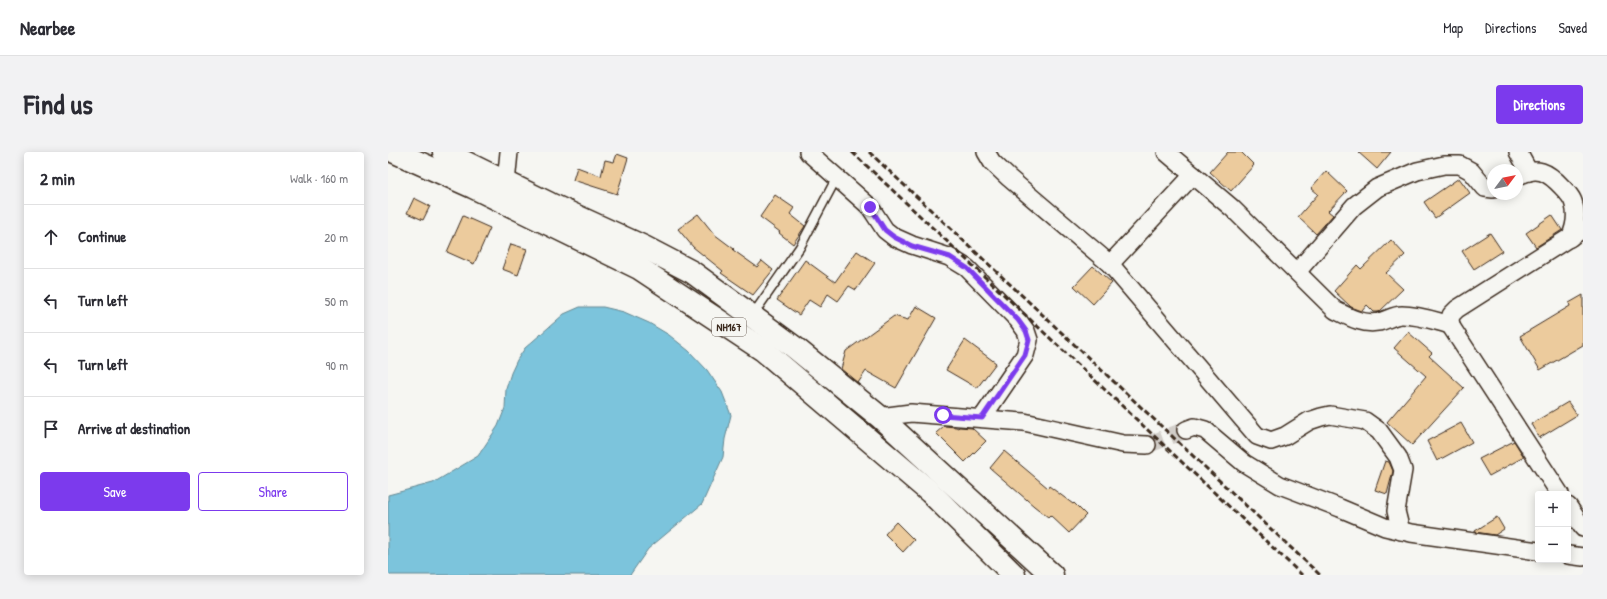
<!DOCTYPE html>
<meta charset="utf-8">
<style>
body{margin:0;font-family:"Patrick Hand",sans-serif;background:#f2f2f3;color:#2b2b33}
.controls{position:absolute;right:12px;bottom:12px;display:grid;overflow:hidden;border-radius:4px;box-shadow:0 2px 10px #0003}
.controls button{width:36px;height:36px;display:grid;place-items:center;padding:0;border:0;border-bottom:1px solid #e1e1e2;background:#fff;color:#2b2b33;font:20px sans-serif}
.compass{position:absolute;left:1099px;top:12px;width:36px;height:36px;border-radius:50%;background:#fff;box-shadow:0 2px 10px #0003;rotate:58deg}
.stop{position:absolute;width:12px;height:12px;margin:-9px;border:3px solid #7c3aed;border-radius:50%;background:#fff}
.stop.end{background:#7c3aed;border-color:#fff;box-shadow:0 1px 4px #0008}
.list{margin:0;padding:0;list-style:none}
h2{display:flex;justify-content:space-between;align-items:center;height:52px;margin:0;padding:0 16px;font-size:17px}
h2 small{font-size:13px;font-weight:400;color:#7c7c81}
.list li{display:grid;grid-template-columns:26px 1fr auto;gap:12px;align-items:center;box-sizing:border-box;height:64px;padding:0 16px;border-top:1px solid #e1e1e2}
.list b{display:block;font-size:15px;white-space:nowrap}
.list em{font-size:13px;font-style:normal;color:#7c7c81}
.actions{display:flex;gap:8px;padding:12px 16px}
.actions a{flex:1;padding:9px 0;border:1px solid #7c3aed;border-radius:4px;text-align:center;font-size:14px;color:#7c3aed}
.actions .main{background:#7c3aed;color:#fff}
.icon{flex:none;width:22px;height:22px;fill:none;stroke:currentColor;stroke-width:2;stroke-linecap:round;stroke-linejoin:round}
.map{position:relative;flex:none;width:1195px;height:423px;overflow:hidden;border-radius:4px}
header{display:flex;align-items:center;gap:24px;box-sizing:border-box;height:56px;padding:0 20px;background:#fff;border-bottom:1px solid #e1e1e2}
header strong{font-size:19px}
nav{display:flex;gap:22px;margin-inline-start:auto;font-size:14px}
.intro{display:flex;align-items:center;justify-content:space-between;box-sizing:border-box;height:96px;padding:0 24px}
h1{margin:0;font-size:28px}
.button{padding:10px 18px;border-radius:4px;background:#7c3aed;color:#fff;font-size:14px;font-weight:700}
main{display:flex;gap:24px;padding:0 24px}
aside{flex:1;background:#fff;border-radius:4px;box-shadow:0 2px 10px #0003}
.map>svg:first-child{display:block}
.water{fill:#7cc4dc;stroke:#628690}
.building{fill:#eccb9d;stroke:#3b2a1e}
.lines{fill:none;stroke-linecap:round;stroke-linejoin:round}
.street-tunnel{stroke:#d1cdc8;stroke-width:17;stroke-dasharray:17 8;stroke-linecap:butt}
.lane-casing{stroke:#3b2a1e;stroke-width:11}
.street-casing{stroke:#3b2a1e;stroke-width:20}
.highway-casing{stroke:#3b2a1e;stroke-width:25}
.lane{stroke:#f6f6f2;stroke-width:8}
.street{stroke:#f6f6f2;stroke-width:17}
.highway{stroke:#f6f6f2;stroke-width:22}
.rail{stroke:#3b2a1e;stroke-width:3;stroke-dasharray:6 3;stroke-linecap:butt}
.route{stroke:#7c3aed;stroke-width:5}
.labels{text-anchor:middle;stroke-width:3;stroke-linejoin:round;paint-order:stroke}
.shield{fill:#f6f6f2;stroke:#73675e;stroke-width:1}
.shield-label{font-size:11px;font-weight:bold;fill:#3b2a1e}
</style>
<header>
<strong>Nearbee</strong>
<nav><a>Map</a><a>Directions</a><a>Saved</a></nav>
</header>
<div class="intro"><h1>Find us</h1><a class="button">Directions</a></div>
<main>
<aside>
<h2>2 min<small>Walk · 160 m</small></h2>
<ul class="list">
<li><svg class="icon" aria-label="ahead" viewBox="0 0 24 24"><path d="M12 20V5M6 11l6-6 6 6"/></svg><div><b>Continue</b></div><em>20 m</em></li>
<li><svg class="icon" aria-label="left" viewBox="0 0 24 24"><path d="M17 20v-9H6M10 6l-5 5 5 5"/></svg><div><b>Turn left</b></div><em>50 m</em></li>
<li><svg class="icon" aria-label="left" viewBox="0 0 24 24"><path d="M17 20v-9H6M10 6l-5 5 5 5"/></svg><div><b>Turn left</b></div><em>90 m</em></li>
<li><svg class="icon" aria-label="arrive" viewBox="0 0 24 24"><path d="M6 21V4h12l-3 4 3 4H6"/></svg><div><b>Arrive at destination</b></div></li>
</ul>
<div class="actions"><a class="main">Save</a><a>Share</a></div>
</aside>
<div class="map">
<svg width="1195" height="423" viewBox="0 0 1195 423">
<rect width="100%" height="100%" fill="#f6f6f2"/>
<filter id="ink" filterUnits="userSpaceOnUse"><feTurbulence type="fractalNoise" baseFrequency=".025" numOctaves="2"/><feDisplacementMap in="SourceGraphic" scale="8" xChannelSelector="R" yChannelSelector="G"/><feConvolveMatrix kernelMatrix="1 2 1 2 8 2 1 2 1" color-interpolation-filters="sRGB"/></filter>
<g filter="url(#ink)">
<path class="water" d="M 192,155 L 215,155 L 236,160 L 261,171 L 281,183 L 301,199 L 319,218 L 334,240 L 343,263 L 337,287 L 335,305 L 314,352 L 260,397 L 242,423 L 0,423 L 0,343 L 45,331 L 90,304 L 110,274 L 117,256 L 118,237 L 123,221 L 129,208 L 137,196 L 176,162 Z"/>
<g class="building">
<path d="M 840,0 L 853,0 L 866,13 L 843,39 L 822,20 Z"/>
<path d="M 970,0 L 1003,0 L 989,17 Z"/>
<path d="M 229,2 L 240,6 L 229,42 L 185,28 L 189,15 L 213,24 L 217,8 L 226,10 Z"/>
<path d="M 938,19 L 959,39 L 940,59 L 945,63 L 928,82 L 910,65 L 930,42 L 923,36 Z"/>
<path d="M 1071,26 L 1082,41 L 1047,66 L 1036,50 Z"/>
<path d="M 387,43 L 406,56 L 402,62 L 417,74 L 405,92 L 391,81 L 392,80 L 372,65 Z"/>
<path d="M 26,46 L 42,54 L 35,68 L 19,61 Z"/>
<path d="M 310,62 L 326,82 L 346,97 L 345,98 L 369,115 L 374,109 L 385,118 L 365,143 L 333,121 L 335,119 L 305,95 L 290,77 Z"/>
<path d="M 1164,63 L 1174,78 L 1148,95 L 1138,81 Z"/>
<path d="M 75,64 L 102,76 L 86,112 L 59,100 Z"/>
<path d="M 1102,81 L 1114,99 L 1086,117 L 1074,99 Z"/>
<path d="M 1003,88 L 1017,103 L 998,121 L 1015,137 L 991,160 L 986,160 L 979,153 L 974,159 L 963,155 L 946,139 L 969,113 L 973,117 Z"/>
<path d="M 123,92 L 139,97 L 130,123 L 114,117 Z"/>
<path d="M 469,99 L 487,111 L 468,138 L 461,134 L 450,149 L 440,142 L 432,155 L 421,148 L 411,163 L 389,148 L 417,108 L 447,130 Z"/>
<path d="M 705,114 L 724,131 L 705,152 L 686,134 Z"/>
<path d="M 1195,143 L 1195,193 L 1152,218 L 1132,184 L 1182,154 L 1181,151 Z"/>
<path d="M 528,154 L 548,166 L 508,236 L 478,219 L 470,231 L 453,217 L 458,199 L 506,164 L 520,168 Z"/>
<path d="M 1020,180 L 1044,201 L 1041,204 L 1076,236 L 1024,293 L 999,270 L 1038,224 L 1006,196 Z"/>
<path d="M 577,188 L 608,211 L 589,236 L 558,218 Z"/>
<path d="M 1180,250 L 1189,263 L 1151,286 L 1143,272 Z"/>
<path d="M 1073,271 L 1084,290 L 1049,309 L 1039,289 Z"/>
<path d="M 556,274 L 568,275 L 570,276 L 571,275 L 584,276 L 598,289 L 577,310 L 548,281 Z"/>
<path d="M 1126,289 L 1136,305 L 1101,324 L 1091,307 Z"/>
<path d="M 616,299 L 660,336 L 661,334 L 685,352 L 686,351 L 698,363 L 681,381 L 662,363 L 660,365 L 646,354 L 602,316 Z"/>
<path d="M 997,309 L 1001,310 L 1005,319 L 999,342 L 987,338 Z"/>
<path d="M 1109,365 L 1116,377 L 1107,383 L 1087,380 L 1087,379 Z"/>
<path d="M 508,370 L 526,388 L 515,400 L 497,382 Z"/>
</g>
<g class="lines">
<path class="street-tunnel" d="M 759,293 L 798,278"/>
<defs>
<path id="lane" d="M 364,164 L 412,95 L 449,25"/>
<g id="street">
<path d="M 420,0 L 482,55 L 497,78 L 506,85 L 524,93 L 561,105 L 579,116 L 630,168 L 638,179 L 641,188 L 637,203 L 594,266"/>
<path d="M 598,0 L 604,10 L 621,26 L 722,112 L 869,284 L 883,289 L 897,284 L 921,269 L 933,265 L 942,263 L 977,269 L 991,279 L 1010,305 L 1015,318 L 1008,359 L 1013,379"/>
<path d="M 778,0 L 844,56 L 947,158 C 961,165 974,173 991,170 C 999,168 1006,163 1014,163 C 1031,163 1047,169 1063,173"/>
<path d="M 1130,0 L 1141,20"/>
<path d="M 1129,25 C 1149,13 1160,20 1174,35 C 1179,40 1185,46 1186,53 C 1189,64 1187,75 1182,86"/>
<path d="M 118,31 L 121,0"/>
<path d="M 722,112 L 805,23"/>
<path d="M 909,120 L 966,54 L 989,36 L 1029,19 L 1056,13 L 1072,13 L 1083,19 L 1097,36 L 1105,37"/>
<path d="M 492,265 L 523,261 L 636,270 L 735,292 L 759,293"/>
<path d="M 798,278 L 806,275 L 817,278 L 856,311 L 892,333 L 952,356 L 997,375 L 1023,381 L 1150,399"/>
<path d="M 1172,342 L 1064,176 L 1062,169 L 1063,163 L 1069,157 L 1195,77"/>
<path d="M 1180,354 L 1195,376"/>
<path d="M 1180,403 L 1195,405"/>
</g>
<g id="highway">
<path d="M 7,0 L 85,35 L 251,116 L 375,198 L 542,340 L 626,423"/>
<path d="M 56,0 L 162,52 L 256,95 L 304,120 L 406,195 L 492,265 L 664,423"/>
</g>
</defs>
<use href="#lane" class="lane-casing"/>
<use href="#street" class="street-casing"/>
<use href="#highway" class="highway-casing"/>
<use href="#lane" class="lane"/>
<use href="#street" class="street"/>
<use href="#highway" class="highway"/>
<g class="rail">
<path d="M 464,0 L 914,423"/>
<path d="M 481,0 L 932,423"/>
</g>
</g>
</g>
<g class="lines" filter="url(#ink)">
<path class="route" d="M 482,55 L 497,78 L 506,85 L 524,94 L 562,105 L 579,116 L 630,168 L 638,179 L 641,188 L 637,203 L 594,266 L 555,263"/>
</g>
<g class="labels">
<rect class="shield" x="324" y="166" width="34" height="18" rx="3"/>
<g class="shield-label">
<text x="341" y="179">NH167</text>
</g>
</g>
</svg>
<div class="controls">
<button>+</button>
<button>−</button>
</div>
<svg class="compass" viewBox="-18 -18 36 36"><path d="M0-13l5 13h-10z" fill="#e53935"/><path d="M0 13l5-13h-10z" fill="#7c7c81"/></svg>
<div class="stop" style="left:555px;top:263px"></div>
<div class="stop end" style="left:482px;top:55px"></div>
</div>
</main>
